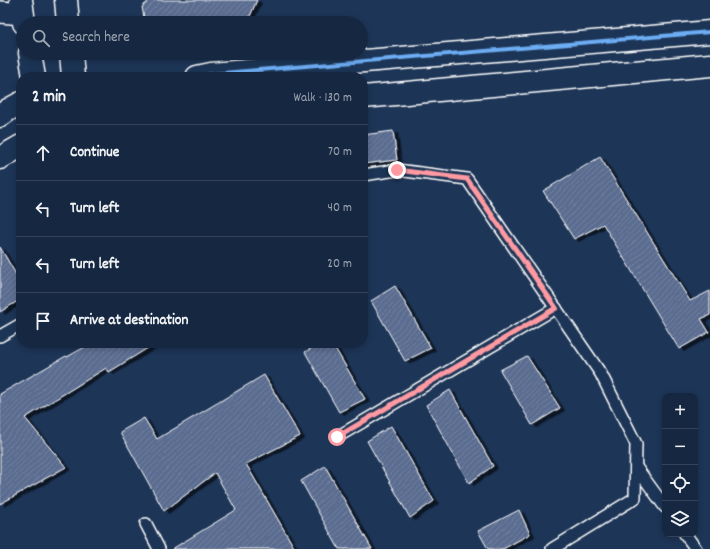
<!DOCTYPE html>
<meta charset="utf-8">
<style>
body{margin:0;font-family:Dekko,sans-serif;background:#23344c;color:#f1f3f6}
.controls{position:absolute;right:12px;bottom:12px;display:grid;overflow:hidden;border-radius:8px;box-shadow:0 2px 6px #0003}
.controls button{width:36px;height:36px;display:grid;place-items:center;padding:0;border:0;border-bottom:1px solid #35445a;background:#162841;color:#f1f3f6;font:20px sans-serif}
.stop{position:absolute;width:12px;height:12px;margin:-9px;border:3px solid #ff9aa2;border-radius:50%;background:#fff}
.stop.end{background:#ff9aa2;border-color:#fff;box-shadow:0 1px 4px #0008}
.list{margin:0;padding:0;list-style:none}
h2{display:flex;justify-content:space-between;align-items:center;height:52px;margin:0;padding:0 16px;font-size:17px}
h2 small{font-size:13px;font-weight:400;color:#9ea6b1}
.list li{display:grid;grid-template-columns:26px 1fr auto;gap:12px;align-items:center;box-sizing:border-box;height:56px;padding:0 16px;border-top:1px solid #35445a}
.list b{display:block;font-size:15px;white-space:nowrap}
.list em{font-size:13px;font-style:normal;color:#9ea6b1}
.icon{flex:none;width:22px;height:22px;fill:none;stroke:currentColor;stroke-width:2;stroke-linecap:round;stroke-linejoin:round}
.map{position:relative;flex:none;width:710px;height:549px;overflow:hidden}
.search{position:absolute;background:#162841;box-shadow:0 2px 6px #0003;left:16px;top:16px;width:352px;height:44px;display:flex;align-items:center;gap:10px;box-sizing:border-box;padding:0 14px;border-radius:22px;color:#9ea6b1;font-size:15px}
.panel{position:absolute;background:#162841;box-shadow:0 2px 6px #0003;left:16px;top:72px;width:352px;height:276px;border-radius:16px}
.map>svg:first-child{display:block}
.building{fill:url(#building-hatch);stroke:#fff;filter:url(#shadow)}
.lines{fill:none;stroke-linecap:round;stroke-linejoin:round}
.lane-casing{stroke:#fff;stroke-width:14}
.street-casing{stroke:#fff;stroke-width:24}
.secondary-casing{stroke:#fff;stroke-width:25}
.lane{stroke:#1d3557;stroke-width:11}
.street{stroke:#1d3557;stroke-width:21}
.secondary{stroke:#1d3557;stroke-width:22}
.cycleway-casing{stroke:#1d3557;stroke-width:6}
.cycleway{stroke:#6dadf4;stroke-width:4}
.route{stroke:#ff9aa2;stroke-width:5}
</style>
<div class="map">
<svg width="710" height="549" viewBox="0 0 710 549">
<defs>
<pattern id="building-hatch" width="6" height="6" patternUnits="userSpaceOnUse"><rect width="6" height="6" fill="#5a6c90"/><path d="M-1 1l2-2M0 6l6-6M5 7l2-2" fill="none" stroke="#7382a1"/></pattern>
<filter id="shadow"><feDropShadow dx="4.5" dy="2.5" stdDeviation="0" flood-color="#0009"/></filter>
</defs>
<rect width="100%" height="100%" fill="#1d3557"/>
<filter id="ink" filterUnits="userSpaceOnUse"><feTurbulence type="fractalNoise" baseFrequency=".025" numOctaves="2"/><feDisplacementMap in="SourceGraphic" scale="8" xChannelSelector="R" yChannelSelector="G"/><feConvolveMatrix kernelMatrix="1 2 1 2 8 2 1 2 1" color-interpolation-filters="sRGB"/></filter>
<g filter="url(#ink)">
<g class="building">
<path d="M 150,0 L 257,0 L 247,23 L 145,23 L 142,7 Z"/>
<path d="M 393,131 L 397,160 L 363,164 L 363,135 Z"/>
<path d="M 600,157 L 690,301 L 710,291 L 710,315 L 701,319 L 709,332 L 679,349 L 603,224 L 574,239 L 543,191 Z"/>
<path d="M 0,247 L 21,283 L 21,299 L 0,312 Z"/>
<path d="M 395,286 L 431,348 L 405,361 L 371,301 Z"/>
<path d="M 92,343 L 156,343 L 109,372 L 106,368 L 25,418 L 66,467 L 0,504 L 0,394 L 66,356 L 67,357 Z"/>
<path d="M 321,343 L 332,343 L 365,399 L 339,412 L 305,352 Z"/>
<path d="M 527,356 L 560,408 L 532,425 L 500,370 Z"/>
<path d="M 264,375 L 300,436 L 246,464 L 295,549 L 172,549 L 236,510 L 215,473 L 164,511 L 120,432 L 144,418 L 157,439 Z"/>
<path d="M 450,390 L 493,466 L 469,483 L 426,405 Z"/>
<path d="M 391,426 L 434,501 L 410,518 L 367,441 Z"/>
<path d="M 325,466 L 372,549 L 339,549 L 301,481 Z"/>
<path d="M 519,510 L 530,534 L 503,549 L 488,549 L 478,531 Z"/>
</g>
<g class="lines">
<defs>
<g id="lane">
<path d="M 363,175 L 397,170 L 467,179 L 601,374 L 636,444 L 635,498 L 552,549"/>
<path d="M 0,336 L 21,324"/>
<path d="M 337,437 L 556,308"/>
<path d="M 636,467 L 665,507"/>
<path d="M 146,524 L 159,549"/>
<path d="M 685,534 L 696,549"/>
</g>
<path id="street" d="M 0,12 L 23,14"/>
<g id="secondary">
<path d="M 21,0 L 24,23"/>
<path d="M 66,0 L 68,23"/>
<path d="M 30,53 L 34,77"/>
<path d="M 71,53 L 73,77"/>
<path d="M 197,77 L 211,74 L 710,32"/>
<path d="M 363,97 L 710,65"/>
<path d="M 0,116 L 8,110 L 21,103"/>
<path d="M 0,158 L 21,146"/>
</g>
</defs>
<use href="#lane" class="lane-casing"/>
<use href="#street" class="street-casing"/>
<use href="#secondary" class="secondary-casing"/>
<use href="#lane" class="lane"/>
<use href="#street" class="street"/>
<use href="#secondary" class="secondary"/>
<defs>
<path id="cycleway" d="M 197,77 L 211,74 L 710,32"/>
</defs>
<use href="#cycleway" class="cycleway-casing"/>
<use href="#cycleway" class="cycleway"/>
</g>
</g>
<g class="lines" filter="url(#ink)">
<path class="route" d="M 337,437 L 556,308 L 467,179 L 397,170"/>
</g>
</svg>
<div class="controls">
<button>+</button>
<button>−</button>
<button><svg class="icon" aria-label="locate" viewBox="0 0 24 24"><circle cx="12" cy="12" r="6"/><path d="M12 2v4M12 18v4M2 12h4M18 12h4"/></svg></button>
<button><svg class="icon" aria-label="layers" viewBox="0 0 24 24"><path d="M12 4l9 5-9 5-9-5zM3 14l9 5 9-5"/></svg></button>
</div>
<div class="stop" style="left:337px;top:437px"></div>
<div class="stop end" style="left:397px;top:170px"></div>
<div class="search"><svg class="icon" aria-label="search" viewBox="0 0 24 24"><circle cx="10" cy="10" r="6"/><path d="M15 15l6 6"/></svg>Search here</div>
<section class="panel">
<h2>2 min<small>Walk · 130 m</small></h2>
<ul class="list">
<li><svg class="icon" aria-label="ahead" viewBox="0 0 24 24"><path d="M12 20V5M6 11l6-6 6 6"/></svg><div><b>Continue</b></div><em>70 m</em></li>
<li><svg class="icon" aria-label="left" viewBox="0 0 24 24"><path d="M17 20v-9H6M10 6l-5 5 5 5"/></svg><div><b>Turn left</b></div><em>40 m</em></li>
<li><svg class="icon" aria-label="left" viewBox="0 0 24 24"><path d="M17 20v-9H6M10 6l-5 5 5 5"/></svg><div><b>Turn left</b></div><em>20 m</em></li>
<li><svg class="icon" aria-label="arrive" viewBox="0 0 24 24"><path d="M6 21V4h12l-3 4 3 4H6"/></svg><div><b>Arrive at destination</b></div></li>
</ul>
</section>
</div>
